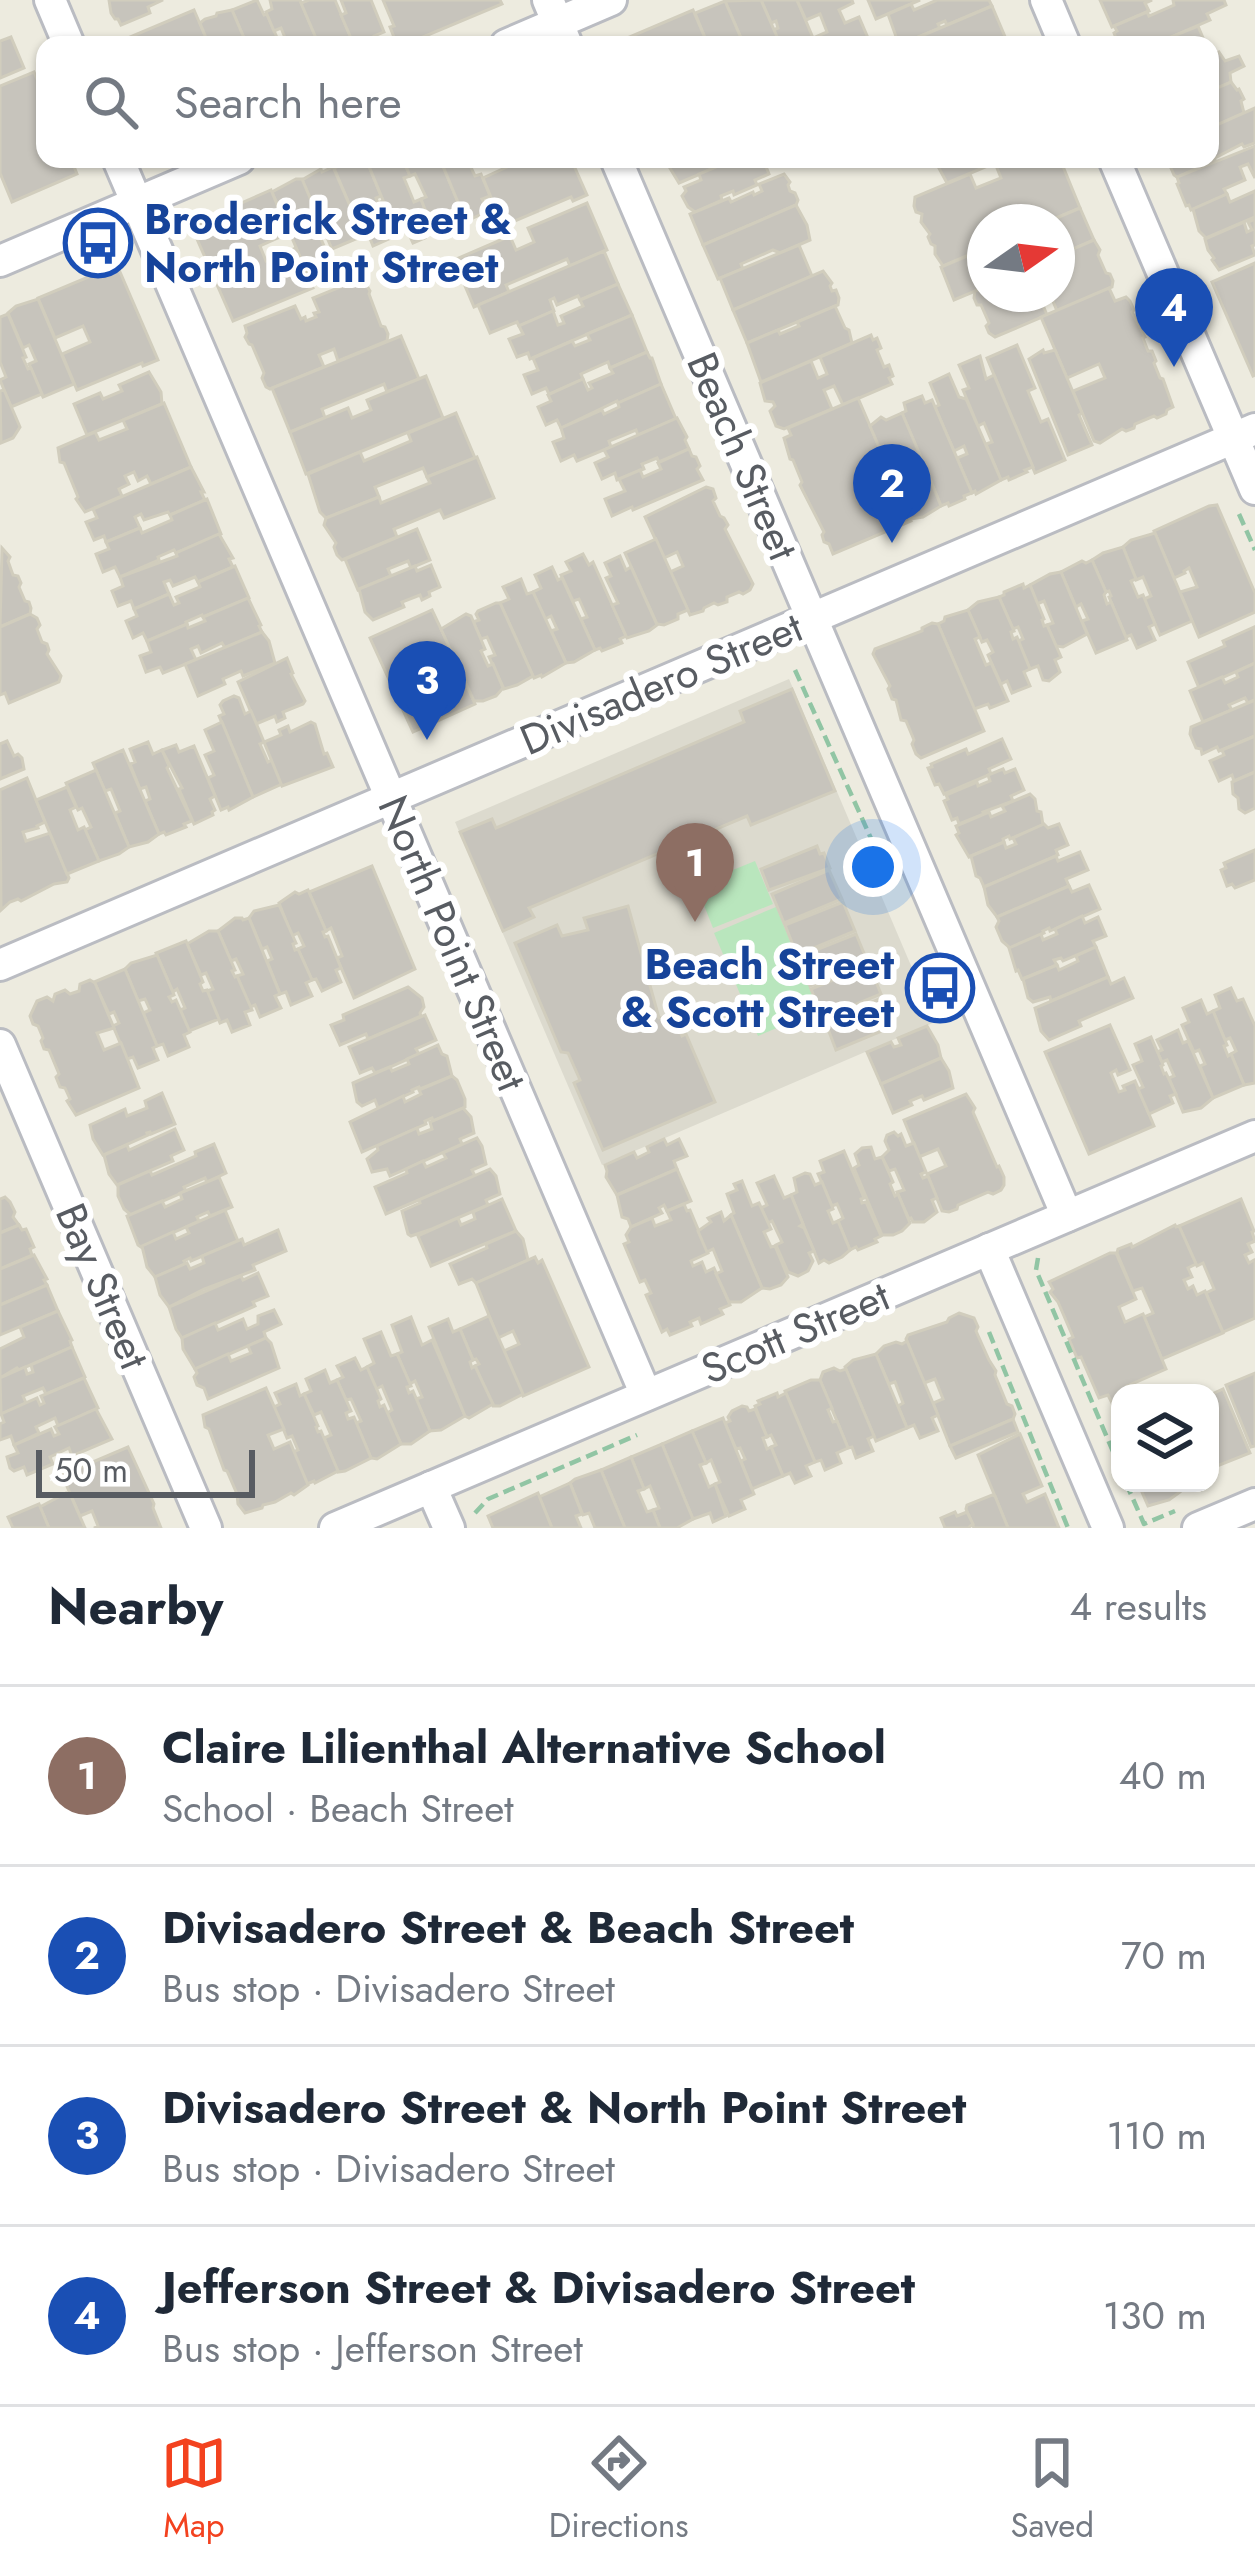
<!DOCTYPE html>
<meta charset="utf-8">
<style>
body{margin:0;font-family:Jost,sans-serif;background:#f2f2f3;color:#1f2937}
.controls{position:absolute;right:36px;bottom:36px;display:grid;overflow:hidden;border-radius:24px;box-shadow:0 3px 9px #0004}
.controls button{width:108px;height:108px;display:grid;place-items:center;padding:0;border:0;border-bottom:3px solid #e0e1e3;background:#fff;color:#1f2937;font:60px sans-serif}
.compass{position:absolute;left:967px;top:204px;width:108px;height:108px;border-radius:50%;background:#fff;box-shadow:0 3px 9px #0004;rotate:76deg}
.scale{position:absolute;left:36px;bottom:30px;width:219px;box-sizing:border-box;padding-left:12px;border:6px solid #585c62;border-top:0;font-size:33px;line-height:42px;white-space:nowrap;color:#585c62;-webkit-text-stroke:9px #fff;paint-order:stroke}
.you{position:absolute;left:873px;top:867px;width:42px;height:42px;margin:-30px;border:9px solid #fff;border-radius:50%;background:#1a73e8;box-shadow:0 0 0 18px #1a73e833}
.badge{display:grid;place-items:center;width:78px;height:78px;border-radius:50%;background:#f3421f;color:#fff;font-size:39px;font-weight:700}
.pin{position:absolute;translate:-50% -99px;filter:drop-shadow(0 3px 6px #0008)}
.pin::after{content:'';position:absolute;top:63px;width:42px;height:36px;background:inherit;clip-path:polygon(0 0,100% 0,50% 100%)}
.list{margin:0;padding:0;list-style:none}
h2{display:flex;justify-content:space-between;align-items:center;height:156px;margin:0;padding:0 48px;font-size:51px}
h2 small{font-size:39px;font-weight:400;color:#747a83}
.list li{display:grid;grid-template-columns:78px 1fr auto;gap:36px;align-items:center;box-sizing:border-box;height:180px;padding:0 48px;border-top:3px solid #e0e1e3}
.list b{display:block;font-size:45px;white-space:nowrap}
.list p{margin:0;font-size:39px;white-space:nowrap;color:#747a83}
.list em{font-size:39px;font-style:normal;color:#747a83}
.icon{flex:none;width:66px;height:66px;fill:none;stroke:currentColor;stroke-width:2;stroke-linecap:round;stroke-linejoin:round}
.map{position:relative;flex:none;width:1255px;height:1528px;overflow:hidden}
.search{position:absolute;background:#fff;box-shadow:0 3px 9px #0004;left:36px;right:36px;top:36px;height:132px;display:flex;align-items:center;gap:30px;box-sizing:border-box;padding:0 42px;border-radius:24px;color:#747a83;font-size:45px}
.sheet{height:876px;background:#fff}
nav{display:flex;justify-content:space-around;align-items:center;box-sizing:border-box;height:168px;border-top:3px solid #e0e1e3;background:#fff;font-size:33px;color:#747a83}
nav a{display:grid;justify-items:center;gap:6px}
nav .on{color:#f3421f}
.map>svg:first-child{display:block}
.education{fill:#dcdace}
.green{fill:#b9e6bd}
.building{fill:#c7c4bc;stroke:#d1cdbd;stroke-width:3}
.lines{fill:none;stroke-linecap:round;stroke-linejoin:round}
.minor-casing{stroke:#babcc2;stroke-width:36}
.path{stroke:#91c5a4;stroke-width:4.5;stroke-dasharray:12 6;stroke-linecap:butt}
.minor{stroke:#fff;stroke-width:30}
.labels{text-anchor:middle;stroke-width:12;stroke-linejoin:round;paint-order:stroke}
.transit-label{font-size:42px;font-weight:bold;fill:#164399;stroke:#fff;text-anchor:start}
.street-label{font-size:42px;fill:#585c62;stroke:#fff}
</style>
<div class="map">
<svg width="1255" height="1528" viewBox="0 0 1255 1528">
<rect width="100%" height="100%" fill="#edebdf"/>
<path class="education" d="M 789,679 L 935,1022 L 602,1165 L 455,822 Z"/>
<g class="green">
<path d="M 755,861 L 773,904 L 713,928 L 696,885 Z"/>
<path d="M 776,907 L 819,1010 L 758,1036 L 714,933 Z"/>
</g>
<g class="building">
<path d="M 109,0 L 163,0 L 148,7 L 150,13 L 121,25 L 118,19 L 115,19 L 111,13 Z"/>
<path d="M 257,0 L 264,15 L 267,14 L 278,40 L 276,45 L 247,45 L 232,10 Z"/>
<path d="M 270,0 L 300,0 L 319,45 L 288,45 L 281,28 L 274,31 L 266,12 L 272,9 Z"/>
<path d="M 309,0 L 335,0 L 354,45 L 319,45 L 301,3 Z"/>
<path d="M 341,0 L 371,0 L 384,32 L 374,36 L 377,45 L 354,45 L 341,15 L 346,13 Z"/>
<path d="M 383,0 L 500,0 L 502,4 L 404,45 L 397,45 L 390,27 L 394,26 Z"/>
<path d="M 761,0 L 797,0 L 816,45 L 780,45 L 773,30 L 778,28 L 776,21 L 771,23 Z"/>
<path d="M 761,0 L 778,39 L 764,45 L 744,45 L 725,1 Z"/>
<path d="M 797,0 L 852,0 L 853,3 L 839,10 L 845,23 L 859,17 L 871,45 L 816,45 L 813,38 L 827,32 L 820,14 L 806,20 Z"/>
<path d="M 868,0 L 920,0 L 876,19 Z"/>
<path d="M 937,0 L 989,0 L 992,6 L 947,25 L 945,21 L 938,24 L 940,28 L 899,45 L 888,14 L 911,4 L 914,10 Z"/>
<path d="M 1100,0 L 1152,0 L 1145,3 L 1149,11 L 1112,27 Z"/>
<path d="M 1173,0 L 1224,0 L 1226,5 L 1207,14 L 1210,20 L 1153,45 L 1119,45 L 1114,33 L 1117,31 L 1114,26 L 1147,12 L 1149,16 L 1174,5 Z"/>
<path d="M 725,1 L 744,45 L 708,45 L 695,13 Z"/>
<path d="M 992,6 L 1006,39 L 992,45 L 900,45 Z"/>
<path d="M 194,10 L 209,45 L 119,45 L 118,42 Z"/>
<path d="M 232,10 L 247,45 L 209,45 L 200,23 L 205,19 L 216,16 L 217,13 Z"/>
<path d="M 693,10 L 708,45 L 614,45 L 613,44 Z"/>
<path d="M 1198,26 L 1206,45 L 1175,45 L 1171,37 Z"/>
<path d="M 11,37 L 24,68 L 0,78 L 0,41 Z"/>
<path d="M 1219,52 L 1225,61 L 1239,56 L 1244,66 L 1230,73 L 1231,82 L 1211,91 L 1210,56 Z"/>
<path d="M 34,72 L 45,98 L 45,159 L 71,159 L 77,174 L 12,202 L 0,173 L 0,86 Z"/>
<path d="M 1231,82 L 1237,90 L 1239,89 L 1244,99 L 1241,101 L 1244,113 L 1210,128 L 1210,91 Z"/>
<path d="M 1255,108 L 1255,143 L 1244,147 L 1242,144 L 1215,158 L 1215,160 L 1177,177 L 1174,175 L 1167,159 L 1210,159 L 1210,128 Z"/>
<path d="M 1255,146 L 1255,178 L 1248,164 L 1240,167 L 1245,180 L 1224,189 L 1227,194 L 1191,210 L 1189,205 L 1186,206 L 1177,184 L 1179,183 L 1177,177 Z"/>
<path d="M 355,159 L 366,159 L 381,196 L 376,198 L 378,203 L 383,201 L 392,220 L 385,223 L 391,238 L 373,246 L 367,231 L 362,234 L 334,168 Z"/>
<path d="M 366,159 L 403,159 L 410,176 L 404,178 L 414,202 L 421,199 L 429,220 L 420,224 L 425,238 L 413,243 L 407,230 L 397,234 Z"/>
<path d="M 403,159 L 440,159 L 460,207 L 451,211 L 457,224 L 442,230 L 437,217 L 429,220 L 421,199 L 426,197 L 415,174 L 410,176 Z"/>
<path d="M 440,159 L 467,159 L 475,176 L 481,174 L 490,196 L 482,199 L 488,211 L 473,218 L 467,204 L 460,207 Z"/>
<path d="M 517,159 L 571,159 L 587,195 L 573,201 L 571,197 L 503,226 L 483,178 L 518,162 Z"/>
<path d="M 669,159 L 718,159 L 709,163 L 712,169 L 679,183 L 668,165 Z"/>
<path d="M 735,159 L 763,159 L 769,174 L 755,180 L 757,185 L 734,195 L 733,191 L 721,196 L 722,200 L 695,212 L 688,207 L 682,196 L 686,191 L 684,187 L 701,180 L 699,174 Z"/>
<path d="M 934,159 L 995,159 L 997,162 L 947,183 Z"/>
<path d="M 1004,159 L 1060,159 L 1080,208 L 1047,222 L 1018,222 L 1017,219 L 985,222 L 985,248 L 943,266 L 935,254 L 935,246 L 931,244 L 928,237 L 930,234 L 921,222 L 922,214 L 916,212 L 914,206 L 915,197 L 970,174 L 976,188 L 1001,178 L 995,163 Z"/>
<path d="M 333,167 L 363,236 L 332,249 L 325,233 L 331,230 L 325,217 L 319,219 L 302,180 L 321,169 L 322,172 Z"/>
<path d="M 784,174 L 790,182 L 788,185 L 790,191 L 795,193 L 798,200 L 796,205 L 703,245 L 690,214 L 729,198 L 731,202 L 753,192 L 754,195 L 762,191 L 759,184 Z"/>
<path d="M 296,179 L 302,179 L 319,219 L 314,222 L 329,258 L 305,268 L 272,192 Z"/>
<path d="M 271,190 L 289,233 L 260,246 L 266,261 L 296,248 L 313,288 L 233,321 L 193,230 L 196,223 Z"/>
<path d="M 1255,191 L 1255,217 L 1206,238 L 1199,231 L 1193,209 L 1227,194 L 1230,202 Z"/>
<path d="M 587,203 L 607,250 L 570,266 L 567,259 L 506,285 L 509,292 L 474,307 L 454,260 L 510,236 L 516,250 L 534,242 L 528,228 Z"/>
<path d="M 796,205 L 807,225 L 810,240 L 780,253 L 773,250 L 741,264 L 743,269 L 718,279 L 703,245 Z"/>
<path d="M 1080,208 L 1094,240 L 1057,256 L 1057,222 L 1047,222 Z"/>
<path d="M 1255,219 L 1255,245 L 1252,246 L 1255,255 L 1219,270 L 1212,260 L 1214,258 L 1208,250 L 1205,239 L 1244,222 L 1247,232 L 1252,230 L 1248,222 Z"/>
<path d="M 1094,240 L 1100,250 L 1098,255 L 1106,273 L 1110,274 L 1113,281 L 1112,287 L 1057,311 L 1050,294 L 1057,294 L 1057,256 Z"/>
<path d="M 799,245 L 812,276 L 733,310 L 720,278 Z"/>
<path d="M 984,249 L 985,287 L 954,300 L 941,267 Z"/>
<path d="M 604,251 L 618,284 L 580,300 L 578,296 L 557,305 L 554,298 L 550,300 L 554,311 L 519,326 L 517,322 L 490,333 L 478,305 Z"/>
<path d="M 1255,263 L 1255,375 L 1253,376 L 1212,282 Z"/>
<path d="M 117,265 L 158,360 L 143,366 L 142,363 L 77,390 L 62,354 L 90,342 L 83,326 L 55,338 L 38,298 Z"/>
<path d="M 823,271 L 832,283 L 830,286 L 832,291 L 836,290 L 839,298 L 838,305 L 747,343 L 733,310 Z"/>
<path d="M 362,278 L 370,291 L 369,294 L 381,326 L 385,327 L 388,334 L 387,341 L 338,361 L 334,349 L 319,355 L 324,367 L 270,389 L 266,387 L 262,378 L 264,373 L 252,345 L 249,344 L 245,337 L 247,333 L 245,326 L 295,306 L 301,319 L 305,317 L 306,321 L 316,317 L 314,313 L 319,312 L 313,298 Z"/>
<path d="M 618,284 L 632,315 L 530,359 L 528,353 L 517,357 L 509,339 L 523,334 L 519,326 L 553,311 L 558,325 L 564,323 L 561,316 L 583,306 L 580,300 Z"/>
<path d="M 985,287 L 985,294 L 1050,294 L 1040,298 L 1047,315 L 995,337 L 989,333 L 986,326 L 989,323 L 981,305 L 977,305 L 974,298 L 975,291 Z"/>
<path d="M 1109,288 L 1115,301 L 1126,297 L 1130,301 L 1134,310 L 1132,312 L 1145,337 L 1143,338 L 1148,351 L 1152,351 L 1156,361 L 1154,363 L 1160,378 L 1163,379 L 1173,407 L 1167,410 L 1166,414 L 1157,418 L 1154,416 L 1135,424 L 1134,428 L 1126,431 L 1122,429 L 1100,443 L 1094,441 L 1073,391 L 1105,378 L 1099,364 L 1067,378 L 1041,317 Z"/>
<path d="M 38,299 L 74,384 L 43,397 L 29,364 L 36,361 L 29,345 L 23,348 L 8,313 L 16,306 Z"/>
<path d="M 835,306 L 845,328 L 849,330 L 852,343 L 761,382 L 747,343 L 778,330 L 780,334 L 799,326 L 797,322 Z"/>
<path d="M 8,314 L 26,357 L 23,358 L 28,369 L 31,368 L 42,394 L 11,407 L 0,380 L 6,377 L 0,362 L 0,317 Z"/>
<path d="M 632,315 L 647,352 L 610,368 L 608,362 L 581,374 L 583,379 L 549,394 L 546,388 L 532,394 L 524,375 L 538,370 L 533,358 L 572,341 L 575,346 L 590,340 L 587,334 Z"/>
<path d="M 871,335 L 873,340 L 877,338 L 881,348 L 877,350 L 884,367 L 889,365 L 893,376 L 889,378 L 892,384 L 843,405 L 834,386 L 824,390 L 832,409 L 784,429 L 776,426 L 770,411 L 775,406 L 773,402 L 765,401 L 760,383 L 811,361 L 818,378 L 827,374 L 820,357 Z"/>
<path d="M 401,336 L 419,379 L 387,392 L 384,384 L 322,409 L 325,418 L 290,432 L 272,388 Z"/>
<path d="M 1017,345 L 1035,388 L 1028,391 L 1041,422 L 1048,419 L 1065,460 L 1035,473 L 987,358 Z"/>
<path d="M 1043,350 L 1044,353 L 1055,350 L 1082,413 L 1079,415 L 1092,445 L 1068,455 L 1029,359 Z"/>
<path d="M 647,352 L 650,358 L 652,358 L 661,384 L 618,403 L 617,401 L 561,428 L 557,420 L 546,425 L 538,407 L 551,401 L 548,395 L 583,379 L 588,390 L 592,388 L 589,383 L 613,373 L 610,368 Z"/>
<path d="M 980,356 L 986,379 L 994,375 L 1033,467 L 1025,470 L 1027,472 L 1009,480 L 1008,477 L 1001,480 L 986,444 L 992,442 L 984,423 L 978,426 L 963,390 L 969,388 L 959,365 Z"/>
<path d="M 149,372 L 161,392 L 162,404 L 87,435 L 74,404 L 100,393 L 103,399 L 122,391 L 119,385 Z"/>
<path d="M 949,374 L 959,397 L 966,399 L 1001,480 L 976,494 L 975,491 L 972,493 L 957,458 L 967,454 L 964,446 L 954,451 L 935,407 L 939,405 L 930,383 Z"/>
<path d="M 426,376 L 443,418 L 306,474 L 290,432 L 348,408 L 352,418 L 371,410 L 367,400 Z"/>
<path d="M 661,384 L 676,419 L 638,435 L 636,430 L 609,441 L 611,447 L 577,461 L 574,455 L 561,461 L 553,442 L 564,438 L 561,428 L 602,410 L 604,414 L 619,407 L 618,403 Z"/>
<path d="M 4,390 L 20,427 L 13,438 L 1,443 L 0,391 Z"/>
<path d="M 922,396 L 925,403 L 932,400 L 972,493 L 964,496 L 965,499 L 949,506 L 948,503 L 941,506 L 902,413 L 906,411 L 904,403 Z"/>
<path d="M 858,398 L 911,521 L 833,554 L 829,544 L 824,542 L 822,535 L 824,532 L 804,493 L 800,485 L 802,482 L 793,460 L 790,459 L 784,438 L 791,435 L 788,428 Z"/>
<path d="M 164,403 L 191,467 L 151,484 L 147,476 L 138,481 L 134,472 L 125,476 L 129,484 L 119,489 L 122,496 L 85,512 L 76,499 L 78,497 L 64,463 L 60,462 L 58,448 L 95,432 L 99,440 L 127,429 L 123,420 Z"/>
<path d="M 456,413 L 475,458 L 427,477 L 423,468 L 375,487 L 379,497 L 326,518 L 320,512 L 308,474 L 360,452 L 364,461 L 411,441 L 408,433 Z"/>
<path d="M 902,413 L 920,455 L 906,461 L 910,471 L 917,468 L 926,469 L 941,506 L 923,517 L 910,519 L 870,426 L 881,417 L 886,420 Z"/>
<path d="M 677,418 L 687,437 L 685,440 L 689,449 L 659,462 L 657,458 L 642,464 L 644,469 L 617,480 L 615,473 L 602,479 L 595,463 L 608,457 L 604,450 Z"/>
<path d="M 689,449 L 692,456 L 696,457 L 700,466 L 697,469 L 703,480 L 633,510 L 632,507 L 612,516 L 605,499 L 625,491 L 619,479 L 640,470 L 643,477 L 661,469 L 658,463 Z"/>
<path d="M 477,457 L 494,498 L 444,518 L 440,510 L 394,529 L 397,537 L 342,560 L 337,555 L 334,547 L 336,543 L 324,525 L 326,518 L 379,497 L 381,503 L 430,483 L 427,477 Z"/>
<path d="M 191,467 L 204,492 L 201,492 L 205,500 L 170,515 L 168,512 L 144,520 L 141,514 L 135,517 L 140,528 L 106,542 L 104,536 L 94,540 L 86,522 L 97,518 L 93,509 Z"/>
<path d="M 706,487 L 713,489 L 716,498 L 713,501 L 720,516 L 724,518 L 728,525 L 725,529 L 753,584 L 750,590 L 743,594 L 739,592 L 727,597 L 727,602 L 718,605 L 714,603 L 704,608 L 703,611 L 690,615 L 670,572 L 683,566 L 677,552 L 664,558 L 645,517 Z"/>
<path d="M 207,499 L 221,534 L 176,553 L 174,550 L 158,557 L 159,560 L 120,577 L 115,567 L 103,572 L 96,554 L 109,549 L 106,542 L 140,528 L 142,533 L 172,520 L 170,515 Z"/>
<path d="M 1217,505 L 1255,593 L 1255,612 L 1199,637 L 1180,592 L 1197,587 L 1189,568 L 1184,571 L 1185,573 L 1174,578 L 1154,531 L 1209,506 Z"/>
<path d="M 417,529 L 430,560 L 411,568 L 408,561 L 388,569 L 391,576 L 358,590 L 345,559 Z"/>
<path d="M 1155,533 L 1192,621 L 1160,635 L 1144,599 L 1151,596 L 1143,577 L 1136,580 L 1123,547 L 1131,540 Z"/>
<path d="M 219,534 L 233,558 L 229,559 L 233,567 L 198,582 L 195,577 L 173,586 L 170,580 L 164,582 L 169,594 L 134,609 L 131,601 L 118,606 L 112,591 L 123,586 L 120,577 L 177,556 L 176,553 Z"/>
<path d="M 656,539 L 688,610 L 678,614 L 678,619 L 664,625 L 657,624 L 625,553 Z"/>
<path d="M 1123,547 L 1136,579 L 1131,581 L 1138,597 L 1143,595 L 1155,624 L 1149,627 L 1155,640 L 1137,648 L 1131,635 L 1126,637 L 1109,597 L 1111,596 L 1109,591 L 1106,592 L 1092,560 L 1103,553 Z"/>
<path d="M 2,548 L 10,557 L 8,561 L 13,575 L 18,576 L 21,583 L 19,587 L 25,601 L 29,602 L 31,608 L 30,614 L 0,627 Z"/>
<path d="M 583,554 L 589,565 L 593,562 L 626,636 L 620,639 L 622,643 L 602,651 L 600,648 L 595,650 L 581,619 L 587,617 L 579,599 L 573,601 L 561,575 L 571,571 L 566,562 Z"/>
<path d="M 620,556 L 626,570 L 631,567 L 657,625 L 649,631 L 627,638 L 612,605 L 618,603 L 606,578 L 611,576 L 605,563 Z"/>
<path d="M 1092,560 L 1106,592 L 1104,595 L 1107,604 L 1111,602 L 1127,640 L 1096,653 L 1082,621 L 1088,619 L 1081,604 L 1076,607 L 1061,572 L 1082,561 L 1086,563 Z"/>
<path d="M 431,565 L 440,587 L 429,592 L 430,596 L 422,600 L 420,595 L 402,602 L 404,607 L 373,620 L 365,612 L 359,589 L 415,566 L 417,571 Z"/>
<path d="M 235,566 L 249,598 L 203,617 L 202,615 L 186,622 L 187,624 L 147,641 L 143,633 L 133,638 L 126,621 L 137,616 L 134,609 L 169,594 L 174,605 L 179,603 L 176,597 L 200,587 L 198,582 Z"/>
<path d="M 552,567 L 558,580 L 562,578 L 595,650 L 574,662 L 566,663 L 551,631 L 557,629 L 551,616 L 545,619 L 533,592 L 541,588 L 535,575 Z"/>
<path d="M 1061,572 L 1087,634 L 1063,647 L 1056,646 L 1047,625 L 1053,623 L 1044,601 L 1037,604 L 1030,585 L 1050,574 Z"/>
<path d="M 521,579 L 527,594 L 533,592 L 566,663 L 542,677 L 541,675 L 534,678 L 500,603 L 509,599 L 503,587 Z"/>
<path d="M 1023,584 L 1024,588 L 1030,585 L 1044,619 L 1042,620 L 1044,626 L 1047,625 L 1061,657 L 1055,660 L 1060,672 L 1049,681 L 1043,680 L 1038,666 L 1030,669 L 1018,641 L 1023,639 L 1018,627 L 1013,629 L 999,597 L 1004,595 L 1004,592 Z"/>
<path d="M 999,597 L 1014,631 L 1011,632 L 1013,639 L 1017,637 L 1030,669 L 1024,672 L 1030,686 L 1012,693 L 1007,681 L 1001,684 L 988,655 L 993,652 L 987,640 L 982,642 L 968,610 L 978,602 Z"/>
<path d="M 248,598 L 261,625 L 259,626 L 262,632 L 225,648 L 222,643 L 201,653 L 198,646 L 191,649 L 196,660 L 163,673 L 160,667 L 146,672 L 140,656 L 151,652 L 147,641 L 187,624 L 188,628 L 205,621 L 203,617 Z"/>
<path d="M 496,603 L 500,603 L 533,676 L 517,685 L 504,689 L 489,657 L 495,655 L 487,637 L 481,639 L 473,622 L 479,620 L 476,614 L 478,611 Z"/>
<path d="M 432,610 L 451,650 L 435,657 L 442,670 L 457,664 L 475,704 L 413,732 L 370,638 Z"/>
<path d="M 968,610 L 980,637 L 975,639 L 986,665 L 991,663 L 1008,701 L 990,708 L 988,704 L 974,709 L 938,624 L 944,621 L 945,617 Z"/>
<path d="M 30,614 L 37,618 L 40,625 L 37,629 L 42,642 L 47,644 L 49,650 L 47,654 L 61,676 L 59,682 L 9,703 L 5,693 L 0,695 L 0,627 Z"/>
<path d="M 466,614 L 471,616 L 485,649 L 481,651 L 488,666 L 493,664 L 503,688 L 496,696 L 483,701 L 474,701 L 441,629 Z"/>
<path d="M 932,623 L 938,624 L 984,731 L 921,758 L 916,754 L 912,744 L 914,740 L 906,721 L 901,720 L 896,700 L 892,699 L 888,689 L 890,686 L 873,654 L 875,649 L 922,631 L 922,628 Z"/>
<path d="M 1254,627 L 1255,663 L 1199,688 L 1188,662 L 1225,646 L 1223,641 Z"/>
<path d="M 262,632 L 269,641 L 275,663 L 243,676 L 241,671 L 223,679 L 225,684 L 198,696 L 185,664 Z"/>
<path d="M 287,658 L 293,673 L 291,674 L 305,701 L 303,704 L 283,712 L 285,718 L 277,722 L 275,716 L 256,724 L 238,682 Z"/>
<path d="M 1255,663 L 1255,700 L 1248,703 L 1245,698 L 1229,705 L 1232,710 L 1203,722 L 1190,691 L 1222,677 L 1225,683 L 1238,677 L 1236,672 Z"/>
<path d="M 792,689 L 835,791 L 751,825 L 747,816 L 529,908 L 534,917 L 503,931 L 460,832 L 492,819 L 496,828 L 744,722 L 740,711 Z"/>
<path d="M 234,696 L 239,698 L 245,714 L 251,711 L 264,742 L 260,744 L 268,762 L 272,760 L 282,784 L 253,797 L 219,716 L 224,714 L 220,705 L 223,701 Z"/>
<path d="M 1255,700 L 1255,736 L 1219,751 L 1217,747 L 1202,754 L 1201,749 L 1196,748 L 1190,734 L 1191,727 Z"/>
<path d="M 222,722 L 253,797 L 229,810 L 228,807 L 221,810 L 208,778 L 214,775 L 205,755 L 214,751 L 205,730 Z"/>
<path d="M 311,722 L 315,724 L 324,754 L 327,753 L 333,767 L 282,786 L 264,742 L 281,735 L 279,730 L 288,726 L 290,732 Z"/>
<path d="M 1255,736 L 1255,772 L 1234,781 L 1232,775 L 1219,781 L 1210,761 L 1224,755 L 1222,750 Z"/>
<path d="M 1002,739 L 1011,759 L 989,769 L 991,774 L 944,794 L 939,784 L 935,785 L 928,768 L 932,767 L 931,764 L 966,749 L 968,754 Z"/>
<path d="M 7,741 L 14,756 L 18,754 L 22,758 L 24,769 L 0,779 L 0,744 Z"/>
<path d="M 148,742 L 153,754 L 162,750 L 169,766 L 167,768 L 192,821 L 184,824 L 186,827 L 166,835 L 164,832 L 159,834 L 145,801 L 150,799 L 146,787 L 140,789 L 130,764 L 135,762 L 130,749 Z"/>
<path d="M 176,745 L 179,752 L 194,746 L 215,796 L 210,799 L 215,810 L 212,812 L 213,815 L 194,824 L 179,789 L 182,788 L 162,750 Z"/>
<path d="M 123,750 L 159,834 L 148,842 L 129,847 L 115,813 L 120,811 L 111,789 L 105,791 L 93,763 Z"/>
<path d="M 1003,769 L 1005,773 L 1015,769 L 1024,790 L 1011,796 L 1013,801 L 983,812 L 984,814 L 959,824 L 957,818 L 952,820 L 944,801 L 948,799 L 946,795 L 977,782 L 978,786 L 990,781 L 988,775 Z"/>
<path d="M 96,770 L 129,847 L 119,854 L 99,861 L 85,830 L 91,827 L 82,808 L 78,810 L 66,783 Z"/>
<path d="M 1255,772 L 1255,808 L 1245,813 L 1239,809 L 1238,798 L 1233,794 L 1232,782 Z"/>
<path d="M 27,778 L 45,822 L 37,826 L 38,828 L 23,832 L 26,841 L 50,833 L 69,878 L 67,882 L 54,884 L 21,901 L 18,899 L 10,902 L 1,910 L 0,790 Z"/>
<path d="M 67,787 L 76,807 L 70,810 L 78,830 L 84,827 L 99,861 L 67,874 L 36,800 Z"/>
<path d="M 1030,794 L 1035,799 L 1037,811 L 1041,812 L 1043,825 L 1010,839 L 1009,836 L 1003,839 L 1004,842 L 969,857 L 956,835 L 959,833 L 956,826 L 989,812 L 991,817 L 1005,811 L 1002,806 Z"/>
<path d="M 1044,824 L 1048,828 L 1059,824 L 1068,845 L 1056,850 L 1058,855 L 984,887 L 980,878 L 976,876 L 971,856 L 1004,842 L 1006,848 L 1016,844 L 1013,838 Z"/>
<path d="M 817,846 L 820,854 L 824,853 L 830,868 L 769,890 L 761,869 Z"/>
<path d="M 1255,850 L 1255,880 L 1235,888 L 1232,884 L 1227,886 L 1221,870 L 1226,868 L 1224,863 Z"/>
<path d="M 1080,852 L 1088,870 L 1066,879 L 1069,886 L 997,917 L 988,905 L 984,887 L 1056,856 L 1058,861 Z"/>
<path d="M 372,866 L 415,969 L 354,998 L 337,958 L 342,956 L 331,928 L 326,931 L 309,892 Z"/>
<path d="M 829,870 L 842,899 L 784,923 L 772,894 Z"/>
<path d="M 1089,885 L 1100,909 L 1050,931 L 1049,928 L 1043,931 L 1044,933 L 1010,948 L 1002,941 L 996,927 L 999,921 L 997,917 L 1069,886 L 1072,892 Z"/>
<path d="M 308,890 L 326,931 L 323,932 L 325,937 L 328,936 L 341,968 L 336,970 L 341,982 L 322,991 L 316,979 L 312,980 L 298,949 L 304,946 L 298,933 L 292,936 L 279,903 L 295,892 L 299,894 Z"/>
<path d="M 843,902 L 855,931 L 797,955 L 785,925 Z"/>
<path d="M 279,905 L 296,943 L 293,944 L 295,950 L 298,949 L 312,980 L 306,983 L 312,996 L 291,1005 L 286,992 L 280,994 L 267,961 L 272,959 L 267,947 L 262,949 L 249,918 L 254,911 Z"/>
<path d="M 628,906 L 659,1018 L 673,1015 L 682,1036 L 686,1034 L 715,1102 L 603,1150 L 574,1083 L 580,1080 L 568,1053 L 561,1052 L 515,943 L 557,925 L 562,936 L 588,930 L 584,918 Z"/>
<path d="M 1082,916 L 1085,923 L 1098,917 L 1106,936 L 1093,941 L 1096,947 L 1063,961 L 1061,958 L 1054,960 L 1057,965 L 1022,979 L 1018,970 L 1016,971 L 1009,948 L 1041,934 L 1043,940 L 1057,934 L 1055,929 Z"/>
<path d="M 235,918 L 242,918 L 243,920 L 249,918 L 280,994 L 275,996 L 281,1008 L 260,1017 L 255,1005 L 250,1007 L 237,976 L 243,974 L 236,959 L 231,961 L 218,931 Z"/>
<path d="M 209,931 L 218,931 L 235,970 L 232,971 L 235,977 L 237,976 L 252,1010 L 245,1012 L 250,1025 L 232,1032 L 227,1020 L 220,1023 L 207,991 L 213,989 L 206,973 L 201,975 L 187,944 Z"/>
<path d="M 856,934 L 868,963 L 810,986 L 798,957 Z"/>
<path d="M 186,941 L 203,982 L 200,984 L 203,991 L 207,990 L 219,1019 L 189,1031 L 180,1010 L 185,1008 L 177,989 L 173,992 L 156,953 Z"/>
<path d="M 1096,947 L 1108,977 L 1051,1001 L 1050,997 L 1033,1002 L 1028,998 L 1023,979 L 1057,965 L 1059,970 L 1078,961 L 1076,956 Z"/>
<path d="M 157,955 L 174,995 L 169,997 L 172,1002 L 176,1000 L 190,1032 L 184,1035 L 189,1047 L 168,1056 L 163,1044 L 157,1046 L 143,1013 L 150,1010 L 145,999 L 138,1001 L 125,969 L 131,963 Z"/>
<path d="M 869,965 L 881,994 L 823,1018 L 811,989 Z"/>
<path d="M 125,969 L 157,1046 L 153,1048 L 158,1060 L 138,1068 L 133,1057 L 127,1059 L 113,1026 L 119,1023 L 114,1012 L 109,1014 L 94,982 Z"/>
<path d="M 1108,977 L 1111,984 L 1124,978 L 1133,998 L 1079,1021 L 1081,1026 L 1049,1040 L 1041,1031 L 1035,1008 Z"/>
<path d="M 90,980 L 95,983 L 114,1028 L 97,1033 L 104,1050 L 121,1043 L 139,1088 L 76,1115 L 67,1101 L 70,1099 L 65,1088 L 60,1087 L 56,1077 L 59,1074 L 49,1050 L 44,1049 L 41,1041 L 43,1038 L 38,1026 L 33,1024 L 30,1016 L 37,1001 L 47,997 L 53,1001 L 55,994 L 65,990 L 70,994 L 79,991 L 80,984 Z"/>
<path d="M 408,987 L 422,998 L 424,1007 L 420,1013 L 421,1016 L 368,1039 L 366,1034 L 340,1045 L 331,1025 L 344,1020 L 343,1015 Z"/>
<path d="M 1231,988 L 1237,1001 L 1243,999 L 1255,1026 L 1255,1083 L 1244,1085 L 1231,1054 L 1236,1051 L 1230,1038 L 1225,1040 L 1213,1011 L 1220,1008 L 1215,995 Z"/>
<path d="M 882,998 L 894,1026 L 836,1050 L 825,1021 Z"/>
<path d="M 1201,1000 L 1207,1014 L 1213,1011 L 1227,1045 L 1224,1046 L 1228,1056 L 1231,1054 L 1244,1085 L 1213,1098 L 1200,1066 L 1205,1064 L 1199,1050 L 1194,1052 L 1182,1025 L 1189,1022 L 1183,1008 Z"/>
<path d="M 425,1015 L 436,1040 L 416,1049 L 419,1054 L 390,1067 L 375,1073 L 372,1068 L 360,1073 L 349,1047 Z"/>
<path d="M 1110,1025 L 1130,1070 L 1118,1075 L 1116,1070 L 1111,1073 L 1119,1092 L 1125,1090 L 1123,1086 L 1135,1081 L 1154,1126 L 1089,1154 L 1045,1052 Z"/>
<path d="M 927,1026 L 938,1045 L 941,1058 L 881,1084 L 867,1052 L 891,1042 L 894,1047 L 901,1045 L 898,1038 Z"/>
<path d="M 1178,1030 L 1183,1043 L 1188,1041 L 1213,1098 L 1201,1108 L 1183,1112 L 1169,1078 L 1174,1076 L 1167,1060 L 1162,1062 L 1157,1052 L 1162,1050 L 1157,1040 Z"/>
<path d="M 1151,1037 L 1163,1065 L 1161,1066 L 1164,1074 L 1166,1073 L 1176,1094 L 1170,1096 L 1173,1103 L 1149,1114 L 1138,1089 L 1143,1087 L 1133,1065 L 1142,1061 L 1135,1044 Z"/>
<path d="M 438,1045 L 442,1054 L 447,1056 L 452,1076 L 420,1089 L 419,1087 L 412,1090 L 413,1092 L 378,1108 L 375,1100 L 362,1106 L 357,1102 L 353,1083 L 390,1067 L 392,1071 L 409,1064 L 407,1059 Z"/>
<path d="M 941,1058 L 949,1071 L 953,1088 L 924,1100 L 922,1096 L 910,1101 L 912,1105 L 893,1113 L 881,1084 Z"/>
<path d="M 452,1076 L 457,1080 L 465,1099 L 465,1107 L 433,1121 L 432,1118 L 425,1121 L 426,1124 L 362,1152 L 350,1122 L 403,1096 L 405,1102 L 421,1094 L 419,1090 Z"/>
<path d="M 162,1093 L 175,1124 L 151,1134 L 150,1132 L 147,1133 L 148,1135 L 103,1155 L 93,1139 L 90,1125 L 125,1109 L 127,1116 L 147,1108 L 145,1101 Z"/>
<path d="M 966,1094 L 975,1108 L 973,1112 L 997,1167 L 999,1166 L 1004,1177 L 1004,1185 L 1001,1190 L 993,1194 L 988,1192 L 958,1205 L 957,1209 L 949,1212 L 942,1211 L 927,1174 L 946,1166 L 938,1149 L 919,1157 L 904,1120 Z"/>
<path d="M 463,1108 L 471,1117 L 474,1133 L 460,1139 L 462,1144 L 390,1176 L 387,1169 L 372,1172 L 367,1159 L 378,1150 L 377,1146 L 417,1128 L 419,1134 L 432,1129 L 430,1122 Z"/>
<path d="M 175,1129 L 184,1150 L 171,1156 L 173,1161 L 117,1185 L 109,1174 L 104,1155 L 127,1145 L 129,1150 Z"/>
<path d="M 894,1132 L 898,1136 L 901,1134 L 906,1146 L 914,1143 L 926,1172 L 921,1174 L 923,1178 L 928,1176 L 937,1198 L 932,1200 L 937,1212 L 924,1222 L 913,1222 L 911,1218 L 909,1219 L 897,1192 L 904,1190 L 895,1169 L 889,1171 L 882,1157 L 889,1150 L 885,1141 L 887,1135 Z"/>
<path d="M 477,1138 L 482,1146 L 486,1164 L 472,1170 L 475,1176 L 386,1214 L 375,1187 L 407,1173 L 406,1169 L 423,1161 L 426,1167 L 446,1158 L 443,1153 Z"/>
<path d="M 664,1139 L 667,1145 L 679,1139 L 687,1156 L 674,1161 L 677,1169 L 617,1195 L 606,1177 L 607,1171 L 605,1165 L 634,1152 L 637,1158 L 649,1152 L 647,1147 Z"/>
<path d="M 214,1144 L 226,1173 L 207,1182 L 205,1178 L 184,1187 L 186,1191 L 131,1215 L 124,1209 L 118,1196 L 118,1185 L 150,1171 L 152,1175 L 196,1156 L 195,1152 Z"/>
<path d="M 871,1147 L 875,1159 L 882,1157 L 893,1182 L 890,1184 L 895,1196 L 898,1194 L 910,1223 L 902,1231 L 893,1235 L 882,1235 L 854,1168 L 859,1165 L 855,1154 L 862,1148 Z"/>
<path d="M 844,1151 L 864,1198 L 861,1199 L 862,1203 L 866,1202 L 881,1236 L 875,1239 L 877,1242 L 858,1250 L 856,1247 L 850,1250 L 838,1221 L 843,1218 L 837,1204 L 832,1206 L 818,1174 L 824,1172 L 820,1161 Z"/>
<path d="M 490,1169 L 496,1176 L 500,1194 L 486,1200 L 488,1205 L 432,1229 L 411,1236 L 408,1234 L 402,1211 L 420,1203 L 419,1200 Z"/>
<path d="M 677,1169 L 691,1201 L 667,1211 L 664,1205 L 659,1208 L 662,1213 L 631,1227 L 628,1219 L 622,1217 L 617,1195 Z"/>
<path d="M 805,1173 L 810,1174 L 815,1185 L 822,1182 L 833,1209 L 828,1211 L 833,1223 L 838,1221 L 850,1250 L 842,1257 L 829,1263 L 824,1260 L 819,1263 L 791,1195 L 797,1192 L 794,1178 Z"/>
<path d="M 774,1176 L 784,1198 L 791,1195 L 803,1224 L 800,1226 L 804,1228 L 814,1251 L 809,1253 L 813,1261 L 808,1271 L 798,1276 L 788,1272 L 776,1245 L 782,1242 L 772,1221 L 768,1223 L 761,1208 L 767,1205 L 757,1183 Z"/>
<path d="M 219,1177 L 232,1207 L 210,1216 L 208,1212 L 197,1217 L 199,1221 L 141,1247 L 138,1245 L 127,1216 L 162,1201 L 165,1207 L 182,1199 L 180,1193 Z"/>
<path d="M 742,1181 L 752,1206 L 759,1203 L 771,1229 L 764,1232 L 771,1247 L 775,1246 L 788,1277 L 781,1285 L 770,1289 L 762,1288 L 731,1215 L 734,1213 L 727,1194 L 737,1190 L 734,1184 Z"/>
<path d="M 5,1197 L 10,1202 L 15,1212 L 13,1217 L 19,1225 L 0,1233 L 0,1199 Z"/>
<path d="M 502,1199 L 516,1231 L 431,1266 L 418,1236 L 458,1218 L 461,1225 L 475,1219 L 473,1212 Z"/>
<path d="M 1241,1199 L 1254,1231 L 1252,1232 L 1255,1241 L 1248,1244 L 1252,1252 L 1245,1255 L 1249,1263 L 1254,1260 L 1255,1262 L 1255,1318 L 1223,1332 L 1206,1293 L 1214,1289 L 1203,1263 L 1197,1266 L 1179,1226 Z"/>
<path d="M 684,1204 L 687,1211 L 690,1210 L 708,1253 L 691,1261 L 693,1266 L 702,1262 L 706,1272 L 714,1268 L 730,1305 L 720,1309 L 723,1314 L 701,1324 L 699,1318 L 690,1322 L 692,1326 L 670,1335 L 667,1329 L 662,1332 L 646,1295 L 651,1293 L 645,1280 L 640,1282 L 624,1244 L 629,1242 L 626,1235 L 631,1227 L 652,1218 L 655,1226 L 671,1220 L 667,1211 Z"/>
<path d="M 225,1210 L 238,1241 L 191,1261 L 190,1258 L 184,1261 L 186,1264 L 155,1277 L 147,1267 L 142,1246 L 173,1232 L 176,1239 L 189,1233 L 186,1227 Z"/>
<path d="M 721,1212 L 724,1221 L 731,1215 L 762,1288 L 741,1302 L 729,1302 L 716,1274 L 722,1271 L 713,1249 L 707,1252 L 698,1231 L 711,1222 L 708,1218 Z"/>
<path d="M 19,1225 L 22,1230 L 26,1229 L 34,1247 L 30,1249 L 32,1255 L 0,1269 L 0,1233 Z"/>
<path d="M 1175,1225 L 1176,1227 L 1179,1226 L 1196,1264 L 1188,1268 L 1192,1277 L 1184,1280 L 1188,1289 L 1193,1286 L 1197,1295 L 1205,1291 L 1223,1333 L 1162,1359 L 1144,1317 L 1153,1313 L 1142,1288 L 1133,1291 L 1117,1253 L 1118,1249 L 1131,1244 L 1132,1247 Z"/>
<path d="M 278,1230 L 286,1251 L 253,1265 L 255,1270 L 204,1289 L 169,1307 L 160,1295 L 155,1277 L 187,1263 L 190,1269 L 204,1263 L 202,1256 L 242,1239 L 244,1245 Z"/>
<path d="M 516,1231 L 523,1239 L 528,1260 L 476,1283 L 472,1279 L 459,1284 L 450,1264 L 487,1248 L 486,1244 Z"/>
<path d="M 1110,1253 L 1116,1253 L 1136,1299 L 1119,1307 L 1125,1322 L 1143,1314 L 1166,1369 L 1127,1386 L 1130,1393 L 1120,1393 L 1120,1402 L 1113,1405 L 1108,1395 L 1099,1398 L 1081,1357 L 1077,1358 L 1069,1339 L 1073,1337 L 1058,1302 L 1050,1292 L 1053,1289 L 1049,1282 Z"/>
<path d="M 34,1255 L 47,1279 L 44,1280 L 47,1285 L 0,1305 L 0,1269 Z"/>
<path d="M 535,1257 L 538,1263 L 542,1260 L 589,1367 L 523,1396 L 504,1351 L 519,1344 L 513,1331 L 498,1338 L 476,1283 Z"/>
<path d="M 258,1273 L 268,1296 L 253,1302 L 255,1306 L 182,1338 L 176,1329 L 169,1307 L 241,1276 L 243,1280 Z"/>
<path d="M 47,1285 L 58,1311 L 0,1335 L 0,1305 Z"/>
<path d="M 274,1310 L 281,1324 L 264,1332 L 266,1338 L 195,1369 L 183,1349 L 182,1338 L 215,1323 L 218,1330 L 243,1319 L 247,1329 L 258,1324 L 258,1316 Z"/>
<path d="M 58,1311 L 72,1340 L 70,1341 L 72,1347 L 19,1370 L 17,1368 L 0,1378 L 0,1349 L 24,1337 L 20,1327 Z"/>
<path d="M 959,1313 L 974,1318 L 978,1327 L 976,1331 L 989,1360 L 996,1371 L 995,1375 L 1007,1404 L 1012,1406 L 1015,1414 L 1013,1419 L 950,1446 L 933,1403 L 943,1399 L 935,1379 L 924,1383 L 906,1339 L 908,1335 L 947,1322 L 949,1318 Z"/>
<path d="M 489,1316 L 523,1394 L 500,1406 L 493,1406 L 475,1366 L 479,1364 L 476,1359 L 473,1360 L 460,1329 Z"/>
<path d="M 411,1317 L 422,1345 L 432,1340 L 465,1416 L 441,1430 L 430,1431 L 416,1399 L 422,1397 L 415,1381 L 410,1384 L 397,1354 L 402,1352 L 392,1325 Z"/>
<path d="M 448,1319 L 453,1332 L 460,1329 L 473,1360 L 470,1362 L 472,1368 L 475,1366 L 493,1404 L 469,1418 L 465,1416 L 429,1327 Z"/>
<path d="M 381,1332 L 391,1356 L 397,1354 L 411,1386 L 407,1387 L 409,1393 L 413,1391 L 430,1431 L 411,1444 L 401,1444 L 387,1413 L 392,1410 L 382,1386 L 376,1389 L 367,1367 L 374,1363 L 364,1339 Z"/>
<path d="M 266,1338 L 271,1343 L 279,1368 L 208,1399 L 204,1388 L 197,1385 L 194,1377 L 197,1373 L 195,1369 L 228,1354 L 231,1361 L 251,1353 L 248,1346 Z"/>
<path d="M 907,1341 L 938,1415 L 932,1418 L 938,1431 L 920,1438 L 914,1425 L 907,1428 L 898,1406 L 903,1403 L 895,1382 L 889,1384 L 876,1354 L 884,1346 L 896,1342 L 902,1344 Z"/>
<path d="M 72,1347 L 85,1377 L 46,1394 L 43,1388 L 23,1396 L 26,1403 L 1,1414 L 0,1378 L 25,1367 L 27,1374 L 33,1372 L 31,1365 Z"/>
<path d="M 876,1354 L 907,1428 L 876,1441 L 845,1367 L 853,1360 Z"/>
<path d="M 355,1358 L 361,1370 L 367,1367 L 381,1399 L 378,1401 L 380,1407 L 384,1405 L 401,1444 L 377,1459 L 371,1458 L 356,1423 L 361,1421 L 351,1399 L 346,1400 L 337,1380 L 343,1377 L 337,1366 Z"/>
<path d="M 834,1368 L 840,1371 L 846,1369 L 874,1436 L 868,1439 L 873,1451 L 856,1458 L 852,1447 L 848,1448 L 820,1380 L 823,1372 Z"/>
<path d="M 325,1370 L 330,1383 L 337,1380 L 351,1411 L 346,1413 L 348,1419 L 354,1417 L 371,1458 L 345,1471 L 338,1472 L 324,1438 L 331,1435 L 321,1412 L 314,1415 L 304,1394 L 311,1391 L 306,1379 Z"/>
<path d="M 1255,1373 L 1255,1446 L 1251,1447 L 1226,1385 Z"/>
<path d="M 84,1378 L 98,1408 L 58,1426 L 55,1418 L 36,1427 L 39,1433 L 14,1445 L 11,1436 L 0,1440 L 0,1424 L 4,1422 L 1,1414 L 37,1398 L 40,1405 L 44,1403 L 41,1396 Z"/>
<path d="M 811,1380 L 820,1380 L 832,1408 L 828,1410 L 833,1422 L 837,1421 L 848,1448 L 837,1453 L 841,1463 L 825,1470 L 821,1460 L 815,1462 L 785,1391 Z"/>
<path d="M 296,1384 L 300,1396 L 304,1394 L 318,1426 L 316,1427 L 318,1432 L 321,1431 L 338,1471 L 315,1483 L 314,1481 L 307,1484 L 293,1452 L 298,1450 L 292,1436 L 287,1438 L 274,1407 L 280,1404 L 275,1393 Z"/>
<path d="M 266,1388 L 284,1429 L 268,1435 L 274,1449 L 290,1442 L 308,1485 L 294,1495 L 291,1493 L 275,1502 L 263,1505 L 262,1508 L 245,1513 L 238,1504 L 237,1494 L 227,1471 L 224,1470 L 209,1429 L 205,1427 L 203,1415 Z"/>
<path d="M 1223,1389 L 1250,1453 L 1217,1466 L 1210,1448 L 1210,1395 Z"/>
<path d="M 777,1393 L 778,1397 L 786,1393 L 815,1462 L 806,1466 L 811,1476 L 795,1483 L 790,1473 L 783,1476 L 771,1447 L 776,1445 L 771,1435 L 767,1437 L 755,1406 L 760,1404 L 758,1401 Z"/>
<path d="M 742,1406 L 747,1407 L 749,1411 L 755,1409 L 767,1437 L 763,1438 L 767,1449 L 771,1447 L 783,1476 L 752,1489 L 741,1461 L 745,1459 L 740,1448 L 736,1449 L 725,1423 L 730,1421 L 728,1417 L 732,1411 Z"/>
<path d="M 96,1409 L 112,1439 L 72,1456 L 69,1448 L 50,1457 L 53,1464 L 27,1475 L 24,1467 L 14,1471 L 10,1468 L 7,1457 L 18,1453 L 14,1445 L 51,1429 L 54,1436 L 59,1434 L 55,1427 Z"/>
<path d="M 723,1418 L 754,1494 L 741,1500 L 745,1509 L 729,1516 L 715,1484 L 720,1482 L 711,1460 L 706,1463 L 692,1431 Z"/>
<path d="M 1013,1419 L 1018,1432 L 956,1458 L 950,1446 Z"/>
<path d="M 692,1431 L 706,1463 L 700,1465 L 709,1487 L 715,1484 L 726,1516 L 713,1522 L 710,1513 L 693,1519 L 662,1444 Z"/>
<path d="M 1020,1434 L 1042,1486 L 1023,1494 L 1027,1502 L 1045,1494 L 1059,1528 L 1008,1528 L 978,1455 Z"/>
<path d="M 662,1444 L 693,1519 L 677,1528 L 660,1528 L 653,1510 L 659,1508 L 650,1486 L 644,1489 L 631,1457 Z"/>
<path d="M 128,1447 L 154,1504 L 153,1508 L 161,1528 L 94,1528 L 98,1526 L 92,1511 L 80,1516 L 62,1475 Z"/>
<path d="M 631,1457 L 644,1489 L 638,1491 L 647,1512 L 653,1510 L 660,1528 L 625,1528 L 601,1470 Z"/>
<path d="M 601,1470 L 625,1528 L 595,1528 L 589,1513 L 583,1515 L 570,1483 L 575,1479 Z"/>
<path d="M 570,1483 L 582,1514 L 576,1516 L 581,1528 L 552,1528 L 539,1497 Z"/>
<path d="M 1138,1483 L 1176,1483 L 1180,1492 L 1169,1500 L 1148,1506 Z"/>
<path d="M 66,1493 L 70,1494 L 85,1528 L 49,1528 L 40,1507 Z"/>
<path d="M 538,1493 L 552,1528 L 493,1528 L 488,1516 Z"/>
<path d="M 992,1495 L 995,1496 L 1008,1528 L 974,1528 L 966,1509 L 967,1505 Z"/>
<path d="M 39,1504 L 49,1528 L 13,1528 L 8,1517 Z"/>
<path d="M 955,1512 L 957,1516 L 967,1512 L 973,1524 L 968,1528 L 945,1528 L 941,1518 Z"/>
</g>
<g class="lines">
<defs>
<g id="minor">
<path d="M 50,0 L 69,45"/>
<path d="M 548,0 L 567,45"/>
<path d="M 1046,0 L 1065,45"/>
<path d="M 506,45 L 611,0"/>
<path d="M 118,159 L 646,1395"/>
<path d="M 616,159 L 1067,1216"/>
<path d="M 1114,159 L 1255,489"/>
<path d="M 0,261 L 239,159"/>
<path d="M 0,965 L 1255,429"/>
<path d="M 0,1045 L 206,1528"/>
<path d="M 989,1249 L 1108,1528"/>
<path d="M 431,1487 L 449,1528"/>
<path d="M 335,1528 L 1255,1136"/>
<path d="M 1198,1528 L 1255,1504"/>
</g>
</defs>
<use href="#minor" class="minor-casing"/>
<g class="path">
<path d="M 1239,514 L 1255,550"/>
<path d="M 795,670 L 874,845"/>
<path d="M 1038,1258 L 1036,1270 L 1120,1468"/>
<path d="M 989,1332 L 1068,1528"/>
<path d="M 1126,1483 L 1144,1524 L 1175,1511"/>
<path d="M 475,1513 L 488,1499 L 637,1435"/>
</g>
<use href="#minor" class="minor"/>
</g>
<defs>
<symbol id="bus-ring" viewBox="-11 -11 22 22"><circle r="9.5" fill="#fff" stroke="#1a4fb4" stroke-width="1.5"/><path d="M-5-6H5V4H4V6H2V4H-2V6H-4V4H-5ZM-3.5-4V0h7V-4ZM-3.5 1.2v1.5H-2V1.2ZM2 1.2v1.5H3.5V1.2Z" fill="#1a4fb4"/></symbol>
</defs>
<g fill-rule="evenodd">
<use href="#bus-ring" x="60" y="205" width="76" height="76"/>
<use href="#bus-ring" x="902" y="950" width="76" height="76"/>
</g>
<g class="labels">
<g class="transit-label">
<text x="144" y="234">Broderick Street &amp;<tspan x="144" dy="48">North Point Street</tspan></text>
<text x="894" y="979" text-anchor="end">Beach Street<tspan x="894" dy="48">&amp; Scott Street</tspan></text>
</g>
<g class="street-label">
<text transform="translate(743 456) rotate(67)" y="15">Beach Street</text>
<text transform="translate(661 683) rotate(-23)" y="15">Divisadero Street</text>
<text transform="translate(453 943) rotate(67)" y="15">North Point Street</text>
<text transform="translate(103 1286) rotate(67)" y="15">Bay Street</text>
<text transform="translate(795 1332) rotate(-23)" y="15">Scott Street</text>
</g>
</g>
</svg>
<div class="controls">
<button><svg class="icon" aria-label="layers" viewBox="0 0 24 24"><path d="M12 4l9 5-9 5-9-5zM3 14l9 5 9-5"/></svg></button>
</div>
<svg class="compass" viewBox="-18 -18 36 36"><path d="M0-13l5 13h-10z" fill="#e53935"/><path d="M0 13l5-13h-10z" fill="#747a83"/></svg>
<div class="scale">50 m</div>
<div class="you"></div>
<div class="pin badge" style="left:695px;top:922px;background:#8d6e63">1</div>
<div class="pin badge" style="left:892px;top:543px;background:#1a4fb4">2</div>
<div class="pin badge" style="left:427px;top:740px;background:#1a4fb4">3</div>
<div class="pin badge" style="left:1174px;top:367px;background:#1a4fb4">4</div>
<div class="search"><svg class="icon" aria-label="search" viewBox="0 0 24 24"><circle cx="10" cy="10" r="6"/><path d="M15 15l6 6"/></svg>Search here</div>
</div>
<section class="sheet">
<h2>Nearby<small>4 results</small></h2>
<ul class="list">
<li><span class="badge" style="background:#8d6e63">1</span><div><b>Claire Lilienthal Alternative School</b><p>School · Beach Street</p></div><em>40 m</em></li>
<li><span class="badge" style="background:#1a4fb4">2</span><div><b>Divisadero Street &amp; Beach Street</b><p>Bus stop · Divisadero Street</p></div><em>70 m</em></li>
<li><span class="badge" style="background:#1a4fb4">3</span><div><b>Divisadero Street &amp; North Point Street</b><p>Bus stop · Divisadero Street</p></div><em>110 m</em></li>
<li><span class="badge" style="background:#1a4fb4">4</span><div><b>Jefferson Street &amp; Divisadero Street</b><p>Bus stop · Jefferson Street</p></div><em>130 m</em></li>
</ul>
</section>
<nav>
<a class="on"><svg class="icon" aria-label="map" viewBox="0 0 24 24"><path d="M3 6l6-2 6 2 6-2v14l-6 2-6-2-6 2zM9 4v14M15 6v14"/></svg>Map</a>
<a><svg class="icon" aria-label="directions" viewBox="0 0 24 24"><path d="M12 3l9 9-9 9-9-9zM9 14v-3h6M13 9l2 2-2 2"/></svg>Directions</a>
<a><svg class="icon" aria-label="saved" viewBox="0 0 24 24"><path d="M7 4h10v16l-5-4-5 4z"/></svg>Saved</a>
</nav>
